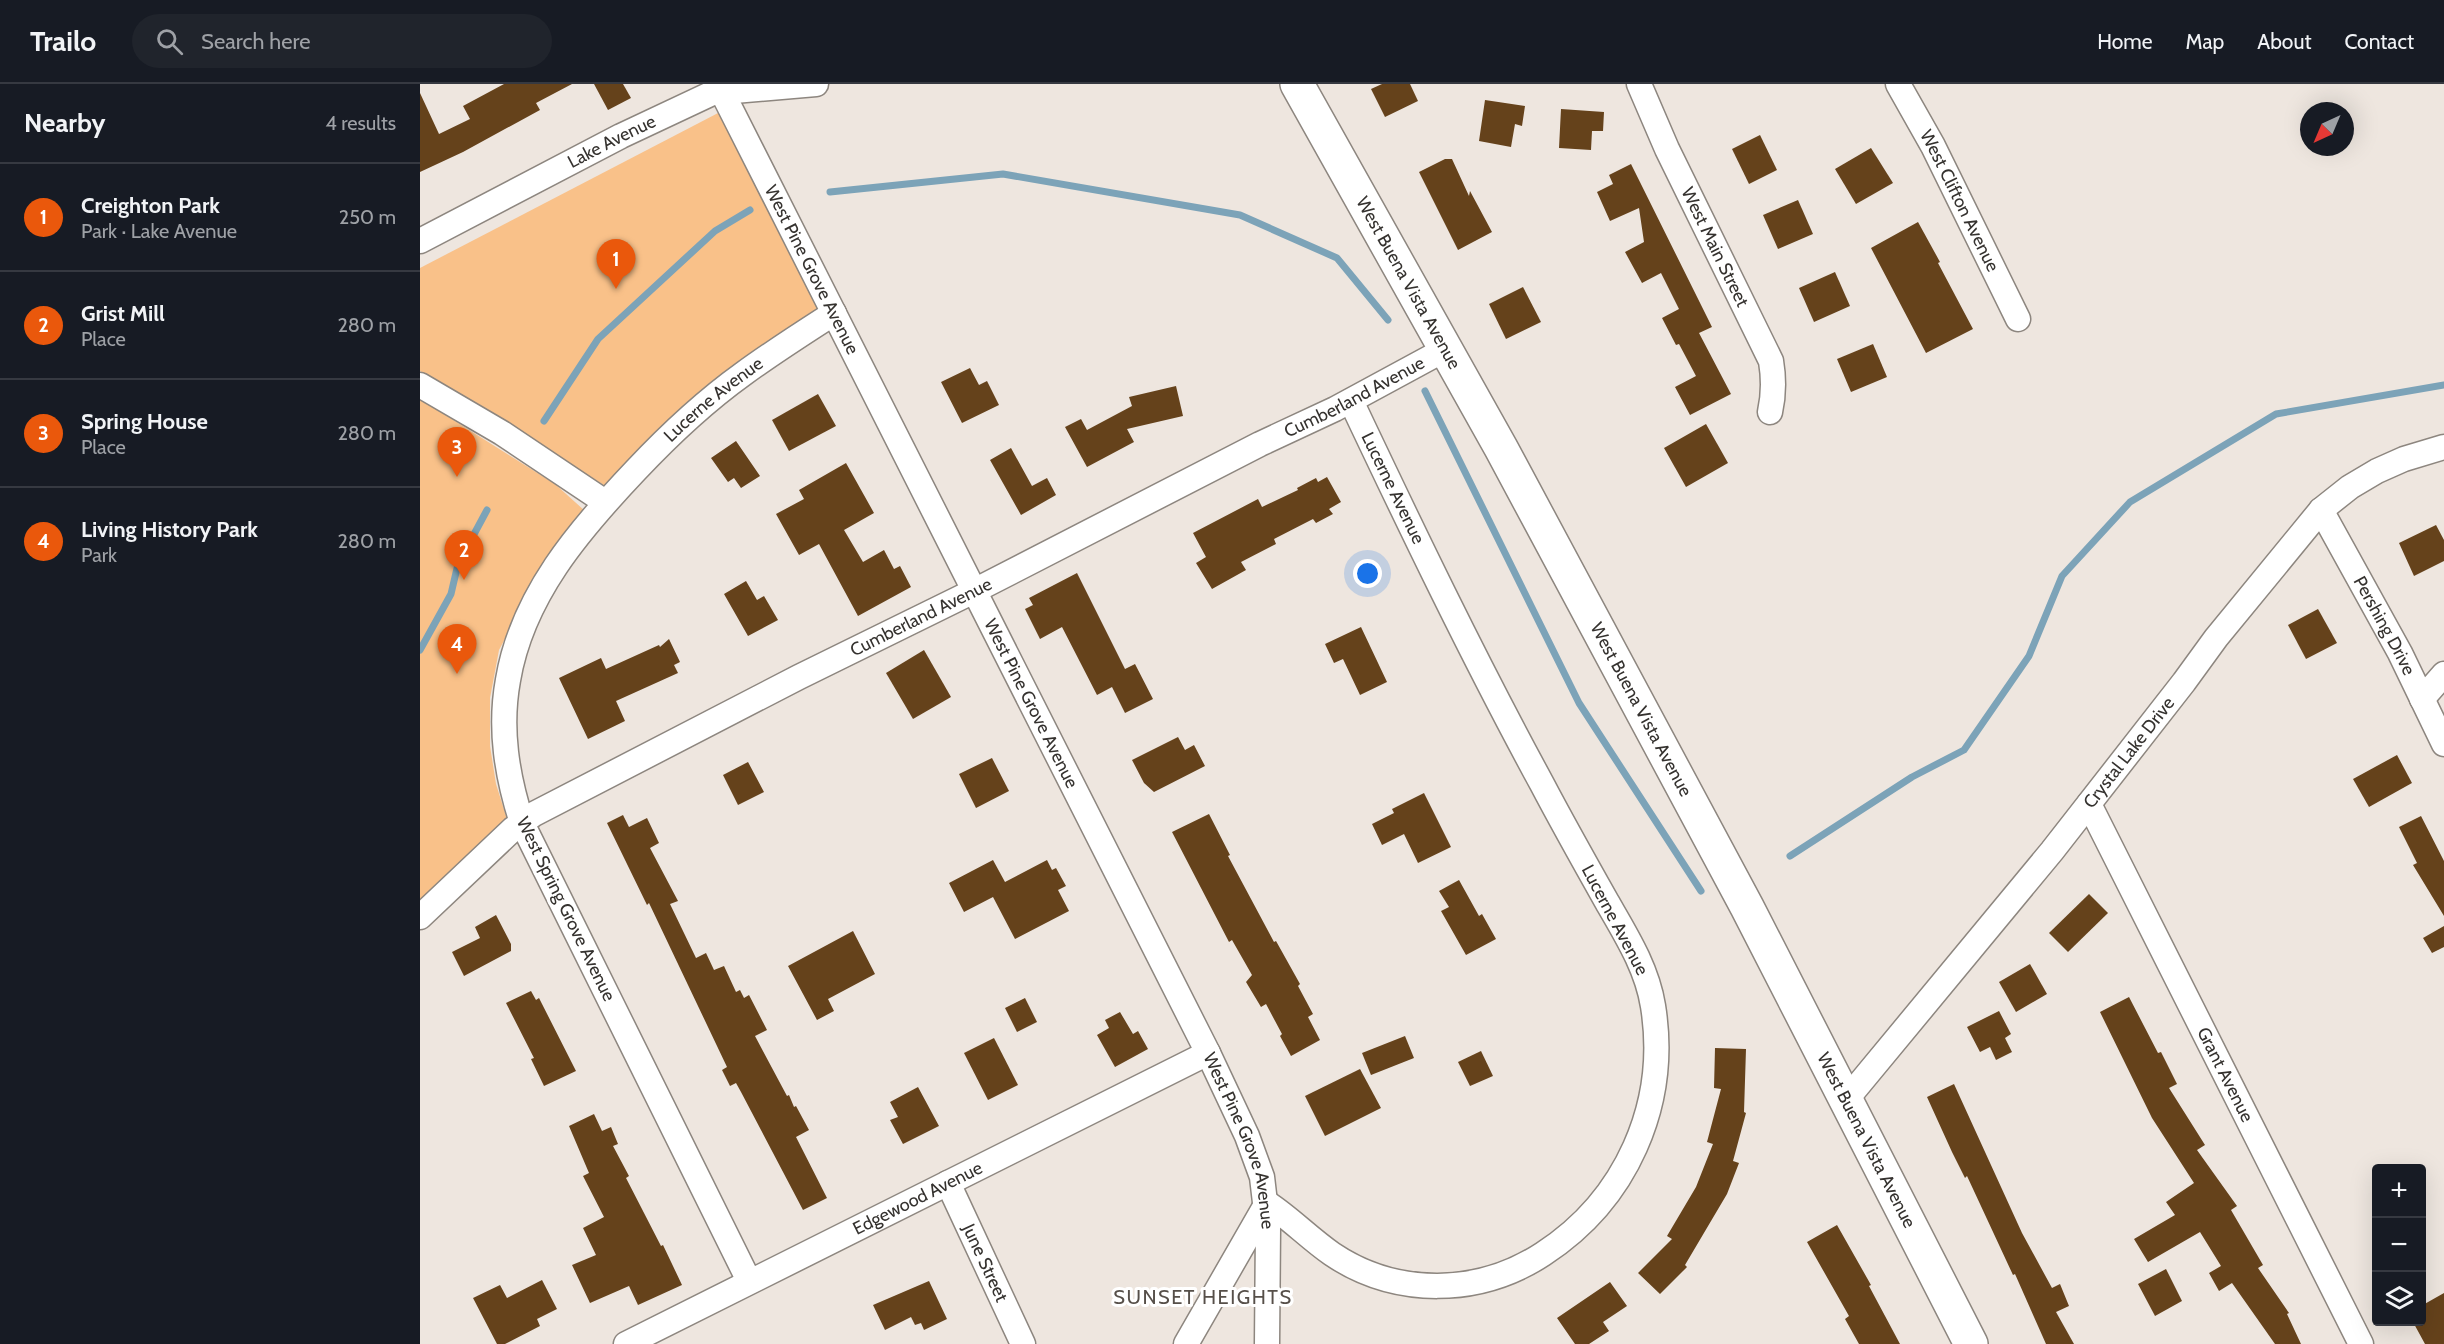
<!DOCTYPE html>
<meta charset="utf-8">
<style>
body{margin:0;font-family:Cabin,sans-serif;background:#20242c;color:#f1f3f6}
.controls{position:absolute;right:18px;bottom:18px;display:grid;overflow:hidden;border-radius:6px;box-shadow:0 6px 24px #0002}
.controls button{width:54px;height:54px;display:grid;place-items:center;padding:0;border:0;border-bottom:2px solid #363941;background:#171b24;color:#f1f3f6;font:30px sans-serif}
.compass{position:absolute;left:1880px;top:18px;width:54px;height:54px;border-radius:50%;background:#171b24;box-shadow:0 6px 24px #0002;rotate:224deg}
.you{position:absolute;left:948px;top:490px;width:21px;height:21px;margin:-15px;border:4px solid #fff;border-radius:50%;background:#1a73e8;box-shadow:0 0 0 9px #1a73e833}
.badge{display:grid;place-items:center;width:39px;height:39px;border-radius:50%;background:#ea580c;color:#fff;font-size:20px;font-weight:700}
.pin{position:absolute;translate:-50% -50px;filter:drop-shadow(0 2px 3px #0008)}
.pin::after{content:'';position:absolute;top:32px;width:21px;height:18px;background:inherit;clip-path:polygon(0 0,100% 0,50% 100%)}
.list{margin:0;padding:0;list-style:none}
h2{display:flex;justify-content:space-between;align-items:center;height:78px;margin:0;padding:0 24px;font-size:26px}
h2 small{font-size:20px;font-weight:400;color:#9ea1a6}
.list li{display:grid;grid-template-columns:39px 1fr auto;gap:18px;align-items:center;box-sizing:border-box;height:108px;padding:0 24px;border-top:2px solid #363941}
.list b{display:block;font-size:22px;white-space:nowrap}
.list p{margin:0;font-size:20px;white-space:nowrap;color:#9ea1a6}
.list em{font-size:20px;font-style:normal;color:#9ea1a6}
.icon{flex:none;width:33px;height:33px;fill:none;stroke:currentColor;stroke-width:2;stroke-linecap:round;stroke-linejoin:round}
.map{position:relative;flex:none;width:2024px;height:1260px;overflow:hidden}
header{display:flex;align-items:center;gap:36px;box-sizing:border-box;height:84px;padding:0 30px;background:#171b24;border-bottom:2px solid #363941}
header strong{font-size:28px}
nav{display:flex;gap:33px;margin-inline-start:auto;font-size:21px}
.search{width:420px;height:54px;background:#20242c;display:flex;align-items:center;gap:15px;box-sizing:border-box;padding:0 21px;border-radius:33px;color:#9ea1a6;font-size:22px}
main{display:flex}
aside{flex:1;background:#171b24}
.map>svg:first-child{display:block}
.green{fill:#f9c189}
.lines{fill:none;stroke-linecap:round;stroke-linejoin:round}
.stream{stroke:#7ca3b8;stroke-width:7}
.building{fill:#65421b}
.street-casing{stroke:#8d867f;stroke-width:27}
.secondary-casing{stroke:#8d867f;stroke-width:36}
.street{stroke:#fff;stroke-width:24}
.secondary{stroke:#fff;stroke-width:33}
.labels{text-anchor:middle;stroke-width:6;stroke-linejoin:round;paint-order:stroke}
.street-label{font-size:18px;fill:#35322f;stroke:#fff}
.neighbourhood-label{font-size:20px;letter-spacing:1.5px;fill:#564f49;stroke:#fff}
</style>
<header>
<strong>Trailo</strong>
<div class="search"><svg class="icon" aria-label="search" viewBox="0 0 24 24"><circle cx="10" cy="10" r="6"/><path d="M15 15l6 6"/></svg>Search here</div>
<nav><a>Home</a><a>Map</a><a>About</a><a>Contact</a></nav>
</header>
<main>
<aside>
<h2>Nearby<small>4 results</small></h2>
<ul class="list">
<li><span class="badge">1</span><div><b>Creighton Park</b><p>Park · Lake Avenue</p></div><em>250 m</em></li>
<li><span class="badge">2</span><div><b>Grist Mill</b><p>Place</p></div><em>280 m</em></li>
<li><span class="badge">3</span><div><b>Spring House</b><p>Place</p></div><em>280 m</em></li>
<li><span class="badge">4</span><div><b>Living History Park</b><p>Park</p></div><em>280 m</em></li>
</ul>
</aside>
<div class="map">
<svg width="2024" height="1260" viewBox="0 0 2024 1260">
<rect width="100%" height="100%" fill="#eee6df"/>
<g class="green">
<path d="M 300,28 L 402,226 L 187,403 L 0,287 L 0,184 Z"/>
<path d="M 0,315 L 135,400 L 165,427 L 122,486 L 79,566 L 70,614 L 70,662 L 76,700 L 87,735 L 0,819 Z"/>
</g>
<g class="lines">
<g class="stream">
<path d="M 410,108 L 583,90 L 820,131 L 917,174 L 968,236"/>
<path d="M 1005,307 L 1159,619 L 1281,807"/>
<path d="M 124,337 L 178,255 L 295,147 L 330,126"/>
<path d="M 0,566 L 31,510 L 38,480 L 67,426"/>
<path d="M 1370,772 L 1492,693 L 1544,666 L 1609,572 L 1642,492 L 1710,418 L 1856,330 L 2024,301"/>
</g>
</g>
<g class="building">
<path d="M 84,0 L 152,0 L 116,19 L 120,26 L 43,68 L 0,88 L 0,9 L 19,50 L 50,35 L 43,22 Z"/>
<path d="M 174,0 L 203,0 L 211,14 L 188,26 Z"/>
<path d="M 962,0 L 990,0 L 998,17 L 965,33 L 951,5 Z"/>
<path d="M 1065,16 L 1105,22 L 1102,42 L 1095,40 L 1091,63 L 1059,57 Z"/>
<path d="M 1141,25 L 1184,28 L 1183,47 L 1172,47 L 1171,66 L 1139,64 Z"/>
<path d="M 1340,51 L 1357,86 L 1329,100 L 1312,65 Z"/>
<path d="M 1451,64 L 1473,99 L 1436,120 L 1415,85 Z"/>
<path d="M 1025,75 L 1032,75 L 1049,112 L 1050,107 L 1072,148 L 1038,166 L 999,88 Z"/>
<path d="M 1211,80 L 1292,243 L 1279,249 L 1311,310 L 1270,331 L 1255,303 L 1276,292 L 1259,260 L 1256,261 L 1242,234 L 1259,225 L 1241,189 L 1222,199 L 1205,168 L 1224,158 L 1219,124 L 1190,137 L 1177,108 L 1193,100 L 1189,91 Z"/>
<path d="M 1378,116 L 1393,150 L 1358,165 L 1343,131 Z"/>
<path d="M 1498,138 L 1520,178 L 1518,179 L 1553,245 L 1506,269 L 1451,164 Z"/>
<path d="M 1415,188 L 1430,222 L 1394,238 L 1379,204 Z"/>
<path d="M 1103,203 L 1121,238 L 1086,255 L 1069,220 Z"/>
<path d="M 1453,260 L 1467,293 L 1431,308 L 1417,275 Z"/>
<path d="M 550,284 L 559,301 L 567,297 L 579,321 L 542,339 L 521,298 Z"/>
<path d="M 756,302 L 763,332 L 707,345 L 714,358 L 667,383 L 645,343 L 661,335 L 667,346 L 712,322 L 709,313 Z"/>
<path d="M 398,310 L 416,342 L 369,367 L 352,336 Z"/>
<path d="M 1286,340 L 1308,379 L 1266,403 L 1244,364 Z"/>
<path d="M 316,357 L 340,392 L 321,404 L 314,394 L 308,398 L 291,374 Z"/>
<path d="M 591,364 L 612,402 L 627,394 L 636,411 L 601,431 L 570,376 Z"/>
<path d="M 426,379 L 454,429 L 424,446 L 443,478 L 464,466 L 474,485 L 480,482 L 491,503 L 438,532 L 399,460 L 379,471 L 356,430 L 384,415 L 379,406 Z"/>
<path d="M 907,393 L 921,418 L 909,425 L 913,430 L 896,439 L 893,435 L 854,455 L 856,460 L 821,478 L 826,486 L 792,505 L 776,479 L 786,473 L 773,449 L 838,415 L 842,423 L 878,406 L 877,404 L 896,394 L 898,398 Z"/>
<path d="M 2016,441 L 2024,456 L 2024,477 L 1994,492 L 1979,459 Z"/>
<path d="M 657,489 L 705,585 L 715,580 L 733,615 L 705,629 L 692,603 L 677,611 L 642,543 L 620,555 L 605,525 L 613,521 L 609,514 Z"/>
<path d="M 326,497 L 337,516 L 344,512 L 358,536 L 328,552 L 304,510 Z"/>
<path d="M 1898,525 L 1917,559 L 1886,575 L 1868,541 Z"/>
<path d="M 941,543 L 967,598 L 940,611 L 923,575 L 914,579 L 905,560 Z"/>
<path d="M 249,555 L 260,578 L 254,581 L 258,589 L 196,617 L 205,637 L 168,655 L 139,594 L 181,574 L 186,585 L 239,561 L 240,563 Z"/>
<path d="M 504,566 L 531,613 L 493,635 L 466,589 Z"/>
<path d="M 758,653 L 765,666 L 774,661 L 785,682 L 734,708 L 724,699 L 712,676 Z"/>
<path d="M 1977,671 L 1992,699 L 1949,723 L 1933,695 Z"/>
<path d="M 572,674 L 589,707 L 556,724 L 539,690 Z"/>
<path d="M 328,678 L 344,708 L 318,721 L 303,691 Z"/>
<path d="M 1004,709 L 1031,763 L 998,779 L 984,750 L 962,761 L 952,740 L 974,729 L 972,725 Z"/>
<path d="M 789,730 L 810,771 L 808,772 L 854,858 L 856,857 L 880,900 L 878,902 L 893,930 L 888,933 L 900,956 L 871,972 L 860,952 L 862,950 L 846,920 L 841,923 L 826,898 L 832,891 L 812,856 L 809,858 L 752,748 Z"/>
<path d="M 203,731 L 209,743 L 227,734 L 239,759 L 230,764 L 258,817 L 250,820 L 276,874 L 286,869 L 294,886 L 304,882 L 316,908 L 320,906 L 324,914 L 329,911 L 347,946 L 335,952 L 367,1012 L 369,1011 L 374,1023 L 376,1022 L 389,1046 L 376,1053 L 407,1114 L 383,1126 L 321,1008 L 316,999 L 310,1002 L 302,986 L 307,983 L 229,819 L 227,821 L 187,739 Z"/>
<path d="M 2001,732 L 2024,777 L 2024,832 L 1993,781 L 1997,779 L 1979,743 Z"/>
<path d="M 573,776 L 585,798 L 627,776 L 632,786 L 636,784 L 646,802 L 638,806 L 649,827 L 595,855 L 573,813 L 544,828 L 529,799 Z"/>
<path d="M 1039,796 L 1059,832 L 1062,830 L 1076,855 L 1046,871 L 1021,827 L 1029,823 L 1019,807 Z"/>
<path d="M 1669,810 L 1688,829 L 1648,868 L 1629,849 Z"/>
<path d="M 76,831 L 91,860 L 91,867 L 44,892 L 32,868 L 60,854 L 55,843 Z"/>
<path d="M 2024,842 L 2024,863 L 2012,869 L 2003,854 Z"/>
<path d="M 433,847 L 455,890 L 408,915 L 414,927 L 397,936 L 368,882 Z"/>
<path d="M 1610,880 L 1627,910 L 1596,928 L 1579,898 Z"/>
<path d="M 111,907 L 116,916 L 119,914 L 156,987 L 124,1002 L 111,975 L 114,974 L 86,919 Z"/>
<path d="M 1709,913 L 1738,969 L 1741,968 L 1757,1000 L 1749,1004 L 1785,1061 L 1777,1066 L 1817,1122 L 1811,1126 L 1843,1181 L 1838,1184 L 1869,1229 L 1867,1230 L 1881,1260 L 1855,1260 L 1812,1199 L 1799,1207 L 1789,1189 L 1801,1182 L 1780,1148 L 1728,1178 L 1714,1155 L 1755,1131 L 1746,1118 L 1774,1099 L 1732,1034 L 1680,928 Z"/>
<path d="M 605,914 L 617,938 L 597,948 L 585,924 Z"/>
<path d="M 1579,927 L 1591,950 L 1585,954 L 1592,968 L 1576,976 L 1570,963 L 1560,968 L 1547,943 Z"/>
<path d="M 700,928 L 713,950 L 718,947 L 728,965 L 695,983 L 677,951 L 689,944 L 685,936 Z"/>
<path d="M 985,952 L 994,974 L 951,991 L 942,969 Z"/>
<path d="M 574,954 L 598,1001 L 568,1016 L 544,969 Z"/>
<path d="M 1295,964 L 1326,965 L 1324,1028 L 1326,1029 L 1313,1077 L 1319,1079 L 1307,1110 L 1265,1181 L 1267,1183 L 1240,1210 L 1218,1189 L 1252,1155 L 1247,1152 L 1276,1103 L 1293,1060 L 1287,1058 L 1301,1005 L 1294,1004 Z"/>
<path d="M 1061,967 L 1073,992 L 1050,1002 L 1038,978 Z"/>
<path d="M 940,985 L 961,1024 L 905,1052 L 885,1012 Z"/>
<path d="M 1534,1000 L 1602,1149 L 1632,1204 L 1640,1200 L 1649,1222 L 1636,1228 L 1654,1260 L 1626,1260 L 1595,1190 L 1593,1191 L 1547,1092 L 1545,1094 L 1532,1068 L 1507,1013 Z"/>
<path d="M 498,1003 L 519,1042 L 483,1060 L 470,1036 L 478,1033 L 470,1018 Z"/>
<path d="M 174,1030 L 182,1047 L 191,1043 L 198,1060 L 193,1062 L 209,1092 L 206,1094 L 241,1162 L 243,1161 L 262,1201 L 218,1221 L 209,1202 L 170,1219 L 152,1181 L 176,1171 L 163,1144 L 184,1133 L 163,1092 L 169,1089 L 149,1042 Z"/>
<path d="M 1417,1141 L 1451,1201 L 1449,1202 L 1480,1260 L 1439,1260 L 1425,1235 L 1429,1232 L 1387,1158 Z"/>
<path d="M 1746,1185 L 1762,1217 L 1735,1232 L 1718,1200 Z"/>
<path d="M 122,1196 L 137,1225 L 117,1235 L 120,1242 L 85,1260 L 77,1260 L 53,1214 L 80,1201 L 87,1214 Z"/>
<path d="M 509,1197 L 527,1235 L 504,1246 L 501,1239 L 495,1241 L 491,1233 L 465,1246 L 453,1221 Z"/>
<path d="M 1190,1198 L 1207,1222 L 1183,1238 L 1189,1247 L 1169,1260 L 1155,1260 L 1137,1234 Z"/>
<path d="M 2024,1209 L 2024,1260 L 2005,1260 L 1993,1238 L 2001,1238 L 2001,1222 Z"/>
</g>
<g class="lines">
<defs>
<g id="street">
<path id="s1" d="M 298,0 L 788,969 L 827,1052 L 842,1093 L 848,1144 L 847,1260"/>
<path id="s2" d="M 1219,0 L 1247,65 L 1351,277 C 1354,295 1354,310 1350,328"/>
<path id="s3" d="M 1478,0 L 1513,62 L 1598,235"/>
<path id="s4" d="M 0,157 L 201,52 L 301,5 L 314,7 L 396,0"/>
<path d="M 0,301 L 82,349 L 185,418"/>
<path id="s5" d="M 1901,426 L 1980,569 L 2024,660"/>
<path d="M 2002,615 L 2024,590"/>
<path id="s6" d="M 1669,720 L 1941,1260"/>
<path id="s7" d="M 0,833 L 93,745 L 114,730 L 379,593 L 554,507 L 840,360 L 915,325 L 1024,266"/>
<path id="s8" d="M 1426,1016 L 1632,767 L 1764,598 L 1796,554 L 1901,426 L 1930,403 L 1957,387 L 1984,375 L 2024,363"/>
<path id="s9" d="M 528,1099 L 603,1260"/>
<path id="s10" d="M 329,1197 L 102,739 C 87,692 79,645 88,596 C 102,512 159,446 216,386 C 249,351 284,318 323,290 C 353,268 383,249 414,229"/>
<path id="s11" d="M 206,1260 L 788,969"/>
<path d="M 766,1260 L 847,1119 C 870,1134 889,1154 912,1170 C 976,1213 1059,1212 1123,1170 C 1206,1116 1249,1021 1233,922 C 1227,884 1206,851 1187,818 C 1165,779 1143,740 1122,700 C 1054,575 992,446 931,317"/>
</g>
<g id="secondary">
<path id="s12" d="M 877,0 L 1081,364 L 1327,823 L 1551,1260"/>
</g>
</defs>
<use href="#street" class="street-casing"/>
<use href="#secondary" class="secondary-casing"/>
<use href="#street" class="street"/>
<use href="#secondary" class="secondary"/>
</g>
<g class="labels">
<g class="street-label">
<text dy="6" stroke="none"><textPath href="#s4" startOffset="216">Lake Avenue</textPath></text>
<text dy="6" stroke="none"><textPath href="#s3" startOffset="132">West Clifton Avenue</textPath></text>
<text dy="6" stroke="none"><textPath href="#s2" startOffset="180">West Main Street</textPath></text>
<text dy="6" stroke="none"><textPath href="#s1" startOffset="208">West Pine Grove Avenue</textPath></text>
<text dy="6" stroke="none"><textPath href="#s12" startOffset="228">West Buena Vista Avenue</textPath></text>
<text dy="6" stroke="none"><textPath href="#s7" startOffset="1074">Cumberland Avenue</textPath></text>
<text dy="6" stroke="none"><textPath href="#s10" startOffset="1011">Lucerne Avenue</textPath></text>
<text transform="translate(973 404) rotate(64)" y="6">Lucerne Avenue</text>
<text dy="6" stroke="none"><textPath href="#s7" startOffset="588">Cumberland Avenue</textPath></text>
<text dy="6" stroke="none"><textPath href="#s5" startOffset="132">Pershing Drive</textPath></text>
<text dy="6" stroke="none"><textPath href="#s1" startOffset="694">West Pine Grove Avenue</textPath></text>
<text dy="6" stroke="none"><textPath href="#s12" startOffset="714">West Buena Vista Avenue</textPath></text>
<text dy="6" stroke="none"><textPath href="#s8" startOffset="448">Crystal Lake Drive</textPath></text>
<text transform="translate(146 825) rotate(64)" y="6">West Spring Grove Avenue</text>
<text transform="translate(1195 836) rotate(62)" y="6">Lucerne Avenue</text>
<text dy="6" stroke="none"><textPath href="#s6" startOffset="303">Grant Avenue</textPath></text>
<text dy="6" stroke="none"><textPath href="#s12" startOffset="1200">West Buena Vista Avenue</textPath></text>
<text dy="6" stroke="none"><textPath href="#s1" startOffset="1180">West Pine Grove Avenue</textPath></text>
<text dy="6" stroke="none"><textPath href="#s11" startOffset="326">Edgewood Avenue</textPath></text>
<text dy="6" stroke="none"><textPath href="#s9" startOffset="88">June Street</textPath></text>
</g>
<g class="neighbourhood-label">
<text x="783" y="1220">SUNSET HEIGHTS</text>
</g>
</g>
</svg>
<div class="controls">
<button>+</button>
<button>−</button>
<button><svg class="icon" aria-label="layers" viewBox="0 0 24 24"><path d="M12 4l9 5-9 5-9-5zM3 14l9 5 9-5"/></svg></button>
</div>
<svg class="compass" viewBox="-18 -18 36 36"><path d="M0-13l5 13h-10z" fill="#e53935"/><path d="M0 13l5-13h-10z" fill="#9ea1a6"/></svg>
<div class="you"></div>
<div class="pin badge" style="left:196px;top:205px">1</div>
<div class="pin badge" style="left:44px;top:496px">2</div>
<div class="pin badge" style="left:37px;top:393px">3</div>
<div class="pin badge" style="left:37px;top:590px">4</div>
</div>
</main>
